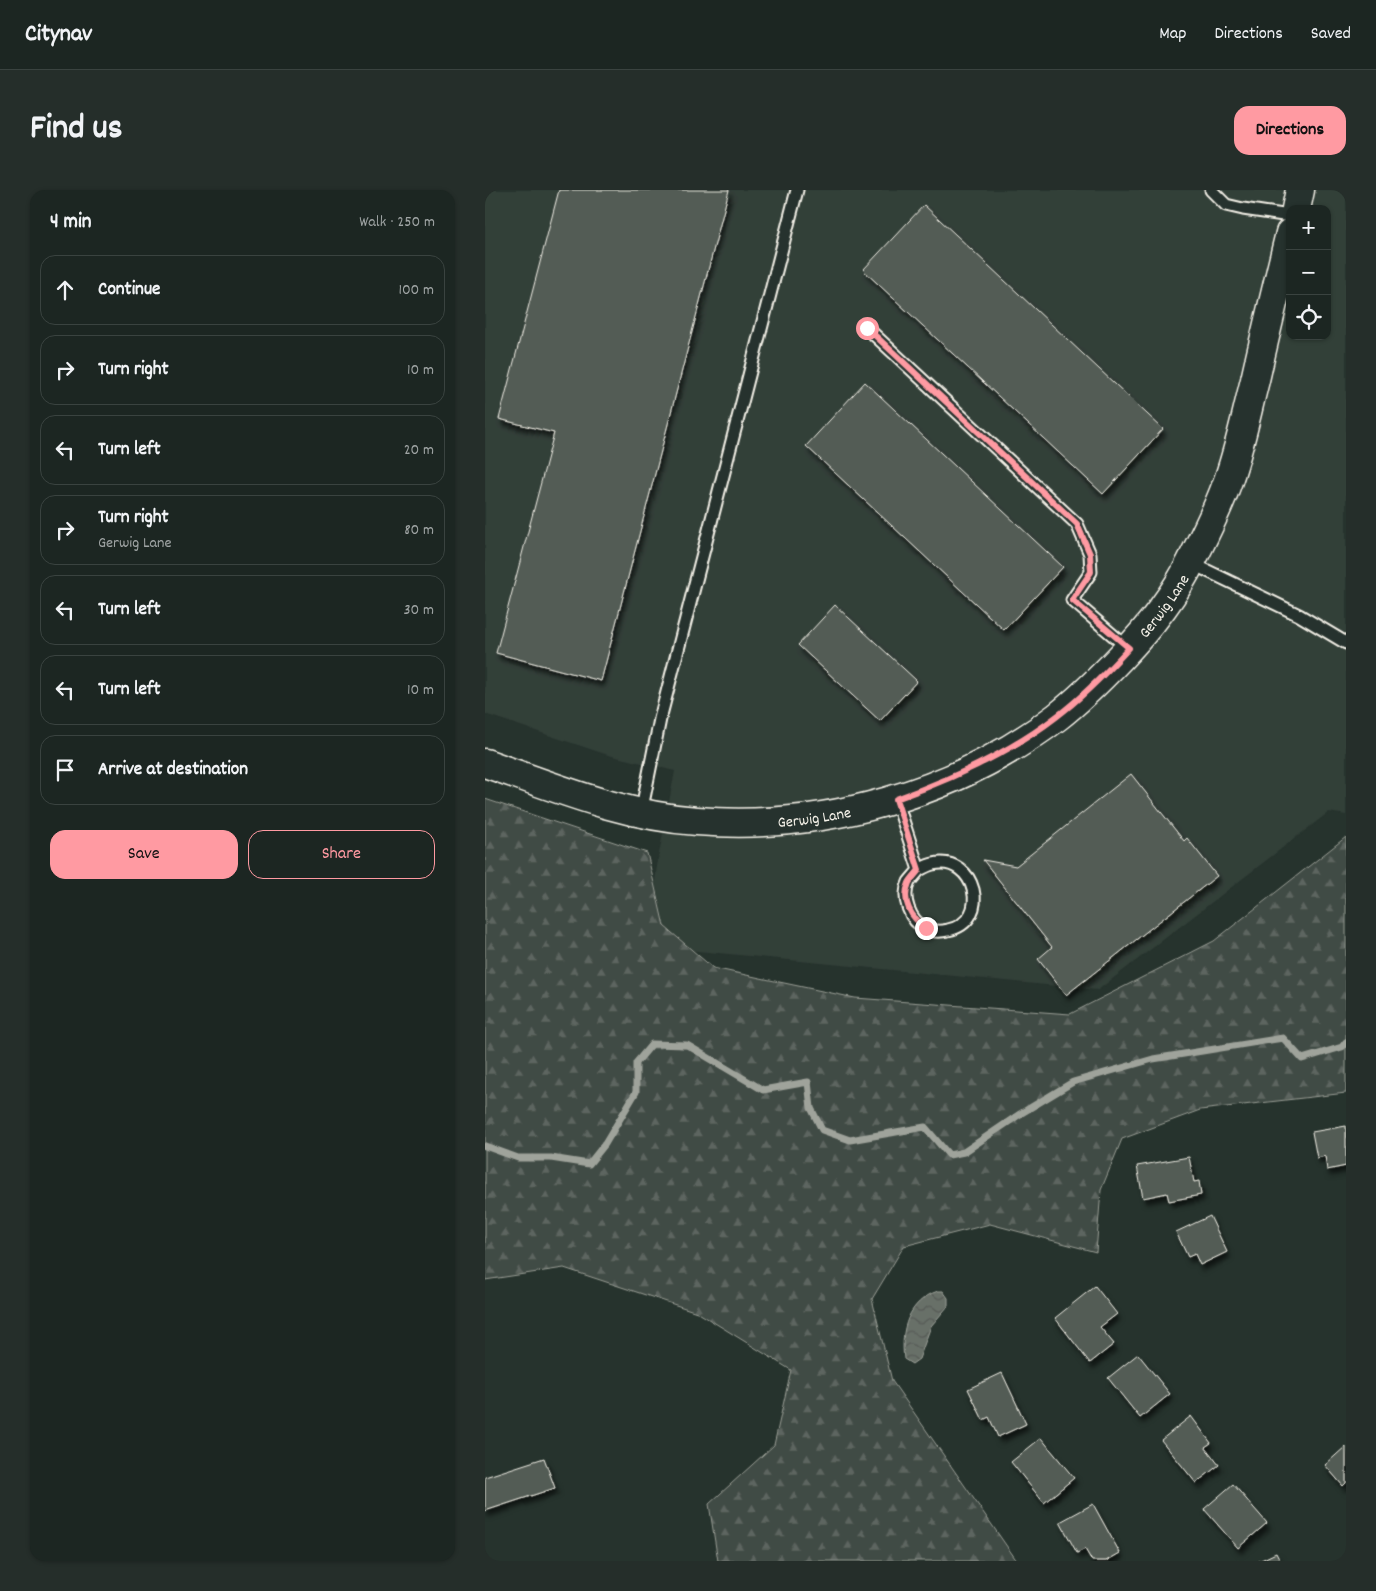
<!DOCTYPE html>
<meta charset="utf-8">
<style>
body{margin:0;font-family:Dekko,sans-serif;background:#252e2a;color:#f1f3f6}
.controls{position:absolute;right:15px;top:15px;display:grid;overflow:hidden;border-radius:10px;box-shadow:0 1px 4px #0004}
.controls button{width:45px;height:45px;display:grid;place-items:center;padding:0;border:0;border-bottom:1px solid #3a4340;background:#1c2622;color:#f1f3f6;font:25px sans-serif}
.stop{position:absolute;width:15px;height:15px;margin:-11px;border:4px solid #ff9aa2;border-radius:50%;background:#fff}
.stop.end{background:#ff9aa2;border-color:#fff;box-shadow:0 1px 5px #0008}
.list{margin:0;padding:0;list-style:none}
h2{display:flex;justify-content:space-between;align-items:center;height:65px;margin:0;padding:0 20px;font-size:21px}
h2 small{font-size:16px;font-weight:400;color:#a0a5a5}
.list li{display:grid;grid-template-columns:32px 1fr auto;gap:15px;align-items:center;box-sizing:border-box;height:70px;margin:0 10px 10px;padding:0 10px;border:1px solid #3a4340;border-radius:15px}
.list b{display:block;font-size:19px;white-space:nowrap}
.list p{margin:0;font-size:16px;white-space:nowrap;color:#a0a5a5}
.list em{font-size:16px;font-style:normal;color:#a0a5a5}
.actions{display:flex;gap:10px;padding:15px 20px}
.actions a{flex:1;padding:11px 0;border:1px solid #ff9aa2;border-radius:15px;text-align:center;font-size:18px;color:#ff9aa2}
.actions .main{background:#ff9aa2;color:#111}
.icon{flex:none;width:28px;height:28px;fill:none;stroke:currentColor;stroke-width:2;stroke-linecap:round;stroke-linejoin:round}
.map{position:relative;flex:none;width:861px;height:1371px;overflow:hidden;border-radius:15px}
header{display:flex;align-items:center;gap:30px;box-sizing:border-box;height:70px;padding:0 25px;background:#1c2622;border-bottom:1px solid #3a4340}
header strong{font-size:24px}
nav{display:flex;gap:28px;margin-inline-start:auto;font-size:18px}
.intro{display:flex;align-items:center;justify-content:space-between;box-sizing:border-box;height:120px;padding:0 30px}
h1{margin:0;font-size:35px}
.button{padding:12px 22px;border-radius:15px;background:#ff9aa2;color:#111;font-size:18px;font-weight:700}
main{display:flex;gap:30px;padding:0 30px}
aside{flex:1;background:#1c2622;border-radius:15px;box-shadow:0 1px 4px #0004}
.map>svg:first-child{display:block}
.built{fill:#333f39;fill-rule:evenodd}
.forest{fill:url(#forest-firs);stroke:#9a9e96}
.water{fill:url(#water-waves);stroke:#9fa39b}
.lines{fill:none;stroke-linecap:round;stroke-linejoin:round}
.stream{stroke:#9fa39b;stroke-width:7}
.building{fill:#525c55;stroke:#f4f1e8;filter:url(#shadow)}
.lane-casing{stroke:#f4f1e8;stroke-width:15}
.secondary-casing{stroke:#f4f1e8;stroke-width:31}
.lane{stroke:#26332d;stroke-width:11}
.secondary{stroke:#26332d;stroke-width:28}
.route{stroke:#ff9aa2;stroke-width:6}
.labels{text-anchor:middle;stroke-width:4;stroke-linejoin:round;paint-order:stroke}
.street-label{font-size:16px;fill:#f4f1e8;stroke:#26332d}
</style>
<header>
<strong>Citynav</strong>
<nav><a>Map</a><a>Directions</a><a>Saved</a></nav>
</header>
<div class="intro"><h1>Find us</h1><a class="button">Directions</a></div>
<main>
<aside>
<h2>4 min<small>Walk · 250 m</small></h2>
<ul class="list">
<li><svg class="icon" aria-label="ahead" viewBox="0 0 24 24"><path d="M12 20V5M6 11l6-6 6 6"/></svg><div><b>Continue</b></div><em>100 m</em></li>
<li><svg class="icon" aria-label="right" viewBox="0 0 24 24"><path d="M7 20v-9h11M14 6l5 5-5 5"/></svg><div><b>Turn right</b></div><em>10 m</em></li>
<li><svg class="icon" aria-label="left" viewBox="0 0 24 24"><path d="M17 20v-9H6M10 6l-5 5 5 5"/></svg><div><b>Turn left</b></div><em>20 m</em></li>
<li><svg class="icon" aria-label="right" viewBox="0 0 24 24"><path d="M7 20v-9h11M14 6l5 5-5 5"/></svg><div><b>Turn right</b><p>Gerwig Lane</p></div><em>80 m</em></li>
<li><svg class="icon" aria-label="left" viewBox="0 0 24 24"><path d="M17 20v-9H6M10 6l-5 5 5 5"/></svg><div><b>Turn left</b></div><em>30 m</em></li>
<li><svg class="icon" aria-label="left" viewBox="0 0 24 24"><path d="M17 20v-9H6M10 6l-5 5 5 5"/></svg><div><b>Turn left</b></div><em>10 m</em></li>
<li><svg class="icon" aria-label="arrive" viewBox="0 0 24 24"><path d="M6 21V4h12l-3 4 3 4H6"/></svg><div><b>Arrive at destination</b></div></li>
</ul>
<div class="actions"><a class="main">Save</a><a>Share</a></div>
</aside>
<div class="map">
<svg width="861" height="1371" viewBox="0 0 861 1371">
<defs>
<pattern id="forest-firs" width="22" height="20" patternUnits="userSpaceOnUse" patternTransform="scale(1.25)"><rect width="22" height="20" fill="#414b45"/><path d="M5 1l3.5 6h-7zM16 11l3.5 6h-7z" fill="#5d6560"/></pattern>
<pattern id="water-waves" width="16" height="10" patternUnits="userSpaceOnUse" patternTransform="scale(1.25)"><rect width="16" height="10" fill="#676f68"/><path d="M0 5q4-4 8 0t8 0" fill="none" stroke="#565a55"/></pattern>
<filter id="shadow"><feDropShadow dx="3" dy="5.5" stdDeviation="2.5" flood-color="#0009"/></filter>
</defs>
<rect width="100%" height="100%" fill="#26332d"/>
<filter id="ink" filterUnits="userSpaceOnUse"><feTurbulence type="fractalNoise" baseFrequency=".02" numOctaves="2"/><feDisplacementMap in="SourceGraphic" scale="10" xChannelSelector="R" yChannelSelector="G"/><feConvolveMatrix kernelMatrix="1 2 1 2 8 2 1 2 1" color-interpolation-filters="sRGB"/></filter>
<g filter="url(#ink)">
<path class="built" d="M 0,0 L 861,0 L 861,625 L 844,622 L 613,800 L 161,756 L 173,669 L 190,581 L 123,565 L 0,524 ZM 805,19 L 842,19 L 842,146 L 805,146 Z"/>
<path class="forest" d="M 0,609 L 162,663 L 179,736 L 228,778 L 370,808 L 585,824 L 729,751 L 861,647 L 861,903 L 715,920 L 637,949 L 616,1000 L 611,1062 L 505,1034 L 419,1056 L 387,1109 L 407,1191 L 532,1371 L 233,1371 L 224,1314 L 289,1255 L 306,1180 L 212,1122 L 79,1078 L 0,1090 Z"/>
<path class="water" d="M 453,1101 L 458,1101 L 463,1108 L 463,1116 L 446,1136 L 434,1169 L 427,1174 L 419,1169 C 415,1140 423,1111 453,1101 Z"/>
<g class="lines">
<path class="stream" d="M 0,956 L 33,968 L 66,968 L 104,974 L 120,954 L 151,902 L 151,873 L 167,854 L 202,855 L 278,900 L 323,892 L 326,918 L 337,940 L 365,950 L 440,937 L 464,965 L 479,962 L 535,924 L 588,892 L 668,869 L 798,848 L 817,869 L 857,857 L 861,852"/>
</g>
<g class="building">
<path d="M 74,0 L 244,0 L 116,491 L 11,463 L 69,243 L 14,229 Z"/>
<path d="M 439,15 L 678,239 L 618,304 L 378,80 Z"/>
<path d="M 380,192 L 578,377 L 519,440 L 321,256 Z"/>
<path d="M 350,415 L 432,491 L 395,531 L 313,455 Z"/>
<path d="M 646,584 L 699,651 L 702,648 L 732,686 L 581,805 L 553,769 L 567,757 L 498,670 L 531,676 Z"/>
<path d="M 861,936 L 861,976 L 842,980 L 840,966 L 832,968 L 827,942 Z"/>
<path d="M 704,967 L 709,992 L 714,991 L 716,1005 L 684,1011 L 682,1003 L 658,1008 L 652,976 Z"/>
<path d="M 725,1026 L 742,1062 L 715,1075 L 710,1064 L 703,1067 L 691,1042 Z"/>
<path d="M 610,1096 L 632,1124 L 615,1137 L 629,1154 L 605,1173 L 570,1128 Z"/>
<path d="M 653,1164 L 685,1204 L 655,1228 L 623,1188 Z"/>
<path d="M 517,1183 L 541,1234 L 513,1247 L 504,1227 L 498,1230 L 483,1199 Z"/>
<path d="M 706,1226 L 726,1253 L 720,1257 L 734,1275 L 711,1293 L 676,1250 Z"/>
<path d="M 556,1248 L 589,1288 L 559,1313 L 526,1272 Z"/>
<path d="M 861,1256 L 861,1293 L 858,1296 L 840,1275 Z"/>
<path d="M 59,1268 L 70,1298 L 0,1321 L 0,1287 Z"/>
<path d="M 748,1294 L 782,1333 L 753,1358 L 719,1319 Z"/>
<path d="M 608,1314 L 635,1363 L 621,1371 L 607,1371 L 600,1359 L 592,1363 L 575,1332 Z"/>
<path d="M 791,1363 L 795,1371 L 774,1371 Z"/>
</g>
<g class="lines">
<defs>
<g id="lane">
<path d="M 726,0 L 741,15 L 758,19 L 805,26"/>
<path d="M 382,138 L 592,334 L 605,364 L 606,382 L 587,410 L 644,459"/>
<path d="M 706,373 L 814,425 L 861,453"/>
<path d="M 411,609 L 434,680 C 438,678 443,675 448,674 C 490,664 508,731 463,740 C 455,742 448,742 440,738 C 425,731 416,708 424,692 C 427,688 431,684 434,680"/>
<path d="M 156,623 L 175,529 L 312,0"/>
</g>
<g id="secondary">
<path d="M 811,19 L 815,0"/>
<path id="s1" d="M 0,573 C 69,597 138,626 212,631 C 338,641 471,604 572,527 C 595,509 615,489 635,468 C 663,439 690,405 707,370 C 719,346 732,321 741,296 C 754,262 761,225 770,190 C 781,141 793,92 805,43"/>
</g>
</defs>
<use href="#lane" class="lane-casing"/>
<use href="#secondary" class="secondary-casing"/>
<use href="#lane" class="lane"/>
<use href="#secondary" class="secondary"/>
</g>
</g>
<g class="lines" filter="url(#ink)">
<path class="route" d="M 382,138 L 592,334 L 605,364 L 606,382 L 587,410 L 644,458 C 621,483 598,507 571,527 C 523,564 467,589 411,609 L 434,680 C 431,684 426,689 424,693 C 416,711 426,728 441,738"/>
</g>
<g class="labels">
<g class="street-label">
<text dy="6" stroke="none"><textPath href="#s1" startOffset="758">Gerwig Lane</textPath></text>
<text dy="6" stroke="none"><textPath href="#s1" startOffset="338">Gerwig Lane</textPath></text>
</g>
</g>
</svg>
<div class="controls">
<button>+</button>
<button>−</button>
<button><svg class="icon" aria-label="locate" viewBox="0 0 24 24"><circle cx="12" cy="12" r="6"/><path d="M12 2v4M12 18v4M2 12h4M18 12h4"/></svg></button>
</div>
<div class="stop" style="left:382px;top:138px"></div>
<div class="stop end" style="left:441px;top:738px"></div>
</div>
</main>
